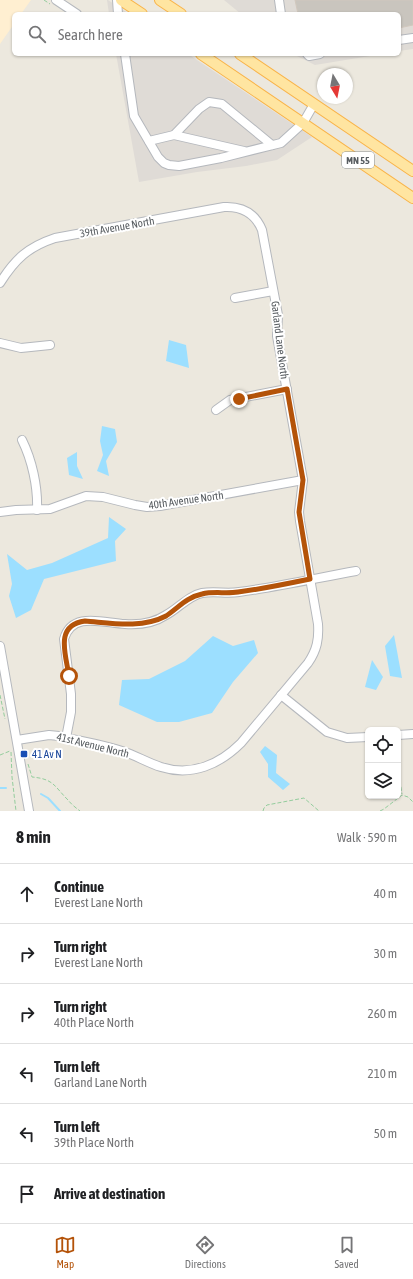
<!DOCTYPE html>
<meta charset="utf-8">
<style>
body{margin:0;font-family:"Asap Condensed",sans-serif;background:#f6f6f6;color:#202124}
.controls{position:absolute;right:12px;bottom:12px;display:grid;overflow:hidden;border-radius:6px;box-shadow:0 1px 3px #0004}
.controls button{width:36px;height:36px;display:grid;place-items:center;padding:0;border:0;border-bottom:1px solid #e0e0e0;background:#fff;color:#202124;font:20px sans-serif}
.compass{position:absolute;left:317px;top:68px;width:36px;height:36px;border-radius:50%;background:#fff;box-shadow:0 1px 3px #0004;rotate:170deg}
.stop{position:absolute;width:12px;height:12px;margin:-9px;border:3px solid #b45309;border-radius:50%;background:#fff}
.stop.end{background:#b45309;border-color:#fff;box-shadow:0 1px 4px #0008}
.list{margin:0;padding:0;list-style:none}
h2{display:flex;justify-content:space-between;align-items:center;height:52px;margin:0;padding:0 16px;font-size:17px}
h2 small{font-size:13px;font-weight:400;color:#757577}
.list li{display:grid;grid-template-columns:26px 1fr auto;gap:12px;align-items:center;box-sizing:border-box;height:60px;padding:0 16px;border-top:1px solid #e0e0e0}
.list b{display:block;font-size:15px;white-space:nowrap}
.list p{margin:0;font-size:13px;white-space:nowrap;color:#757577}
.list em{font-size:13px;font-style:normal;color:#757577}
.icon{flex:none;width:22px;height:22px;fill:none;stroke:currentColor;stroke-width:2;stroke-linecap:round;stroke-linejoin:round}
.map{position:relative;flex:none;width:413px;height:811px;overflow:hidden}
.search{position:absolute;background:#fff;box-shadow:0 1px 3px #0004;left:12px;right:12px;top:12px;height:44px;display:flex;align-items:center;gap:10px;box-sizing:border-box;padding:0 14px;border-radius:6px;color:#757577;font-size:15px}
.sheet{height:412px;background:#fff}
nav{display:flex;justify-content:space-around;align-items:center;box-sizing:border-box;height:56px;border-top:1px solid #e0e0e0;background:#fff;font-size:11px;color:#757577}
nav a{display:grid;justify-items:center;gap:2px}
nav .on{color:#b45309}
.map>svg:first-child{display:block}
.commercial{fill:#ffefd1}
.industrial{fill:#dfdbd6}
.water{fill:#9cdfff}
.lines{fill:none;stroke-linecap:round;stroke-linejoin:round}
.stream{stroke:#9cdfff;stroke-width:2}
.building{fill:#c9c5be;stroke:#d1c8bd}
.minor-casing{stroke:#b5b8bd;stroke-width:10}
.major-casing{stroke:#f9b44a;stroke-width:12}
.path{stroke:#94cd9d;stroke-width:1;stroke-dasharray:4 2;stroke-linecap:butt}
.minor{stroke:#fff;stroke-width:8}
.major{stroke:#ffe5a1;stroke-width:10}
.route{stroke:#b45309;stroke-width:5}
.transit-dot{fill:#1a4fb4;stroke:#fff;stroke-width:1.5}
.labels{text-anchor:middle;stroke-width:4;stroke-linejoin:round;paint-order:stroke}
.shield{fill:#fff;stroke:#8a8e90;stroke-width:1}
.shield-label{font-size:10px;font-weight:bold;fill:#585d61}
.street-label{font-size:11px;fill:#585d61;stroke:#fff}
.transit-label{font-size:11px;fill:#164399;stroke:#fff;text-anchor:start}
</style>
<div class="map">
<svg width="413" height="811" viewBox="0 0 413 811">
<rect width="100%" height="100%" fill="#ece8de"/>
<path class="commercial" d="M 0,0 L 31,0 L 21,14 L 14,14 L 14,24 L 0,44 Z"/>
<g class="industrial">
<path d="M 107,0 L 108,0 L 129,14 L 109,14 Z"/>
<path d="M 224,0 L 413,0 L 413,49 L 399,51 L 399,14 L 241,14 Z"/>
<path d="M 116,54 L 188,54 L 312,137 L 277,160 L 246,166 L 197,172 L 139,182 Z"/>
<path d="M 293,54 L 382,54 L 315,65 Z"/>
</g>
<g class="water">
<path d="M 169,340 L 186,345 L 189,368 L 166,361 Z"/>
<path d="M 102,426 L 115,429 L 117,442 L 106,461 L 109,476 L 97,471 L 103,455 L 100,441 Z"/>
<path d="M 77,452 L 77,466 L 83,479 L 69,475 L 67,458 Z"/>
<path d="M 109,517 L 126,529 L 115,541 L 116,561 L 44,579 L 31,610 L 16,618 L 9,596 L 12,584 L 7,554 L 27,570 L 52,563 L 108,538 Z"/>
<path d="M 394,635 L 402,678 L 390,676 L 385,646 Z"/>
<path d="M 213,636 L 233,646 L 254,640 L 258,653 L 233,682 L 212,713 L 179,722 L 157,722 L 119,705 L 122,680 L 149,679 L 185,661 Z"/>
<path d="M 372,660 L 383,677 L 376,690 L 365,687 Z"/>
<path d="M 265,746 L 277,755 L 276,773 L 290,784 L 283,790 L 268,777 L 268,764 L 260,752 Z"/>
</g>
<g class="lines">
<g class="stream">
<path d="M 0,788 L 6,788"/>
<path d="M 41,794 L 48,798 L 60,811"/>
</g>
</g>
<path class="building" d="M 295,0 L 413,0 L 413,25 L 399,28 L 399,14 L 298,14 Z"/>
<g class="lines">
<defs>
<g id="minor">
<path d="M 56,0 L 77,14"/>
<path d="M 117,0 L 118,14"/>
<path d="M 279,0 L 281,14"/>
<path d="M 399,40 L 413,38"/>
<path d="M 125,54 L 134,116 L 158,157 L 164,163 L 169,165 L 179,166 L 221,158 L 281,143 L 303,123 L 314,104"/>
<path d="M 307,54 L 309,56 L 320,54"/>
<path d="M 174,135 L 244,151"/>
<path d="M 149,141 L 174,135 L 199,109 L 209,102 L 222,104 L 272,145"/>
<path d="M 0,283 C 15,259 28,247 55,238 L 224,207 C 242,206 255,213 262,230 L 278,315 L 277,336 L 303,480 L 299,512 L 300,521 L 318,624 C 319,639 317,650 308,663 L 241,743 C 220,764 192,777 161,767 C 148,763 135,755 122,751 C 102,744 80,741 59,736 L 49,735 L 17,740"/>
<path d="M 235,298 L 273,291"/>
<path d="M 0,343 L 21,348 L 50,345"/>
<path d="M 216,410 L 230,400 L 287,389"/>
<path d="M 22,440 C 32,460 38,487 37,510"/>
<path d="M 0,512 L 16,510 L 50,509 L 86,496 L 103,497 L 135,505 L 147,507 L 160,506 L 303,480"/>
<path d="M 0,646 L 29,811"/>
<path d="M 281,695 L 327,732 L 347,738 L 368,737"/>
<path d="M 398,735 L 413,734"/>
<path d="M 66,738 L 71,712 L 71,694 L 64,639 C 72,611 103,623 125,624 C 139,625 154,623 166,615 C 179,608 188,596 202,593 C 215,591 227,594 239,592 C 278,587 317,578 356,571"/>
</g>
<g id="major">
<path d="M 121,0 L 142,14"/>
<path d="M 160,0 L 181,14"/>
<path d="M 201,54 L 413,198"/>
<path d="M 240,54 L 413,171"/>
</g>
</defs>
<use href="#minor" class="minor-casing"/>
<use href="#major" class="major-casing"/>
<g class="path">
<path d="M 44,0 L 50,4"/>
<path d="M 0,695 L 5,719"/>
<path d="M 11,752 L 12,777 L 16,811"/>
<path d="M 0,755 L 10,751"/>
<path d="M 28,764 L 32,777 C 54,779 54,786 68,800 C 71,804 76,808 80,811"/>
<path d="M 398,769 L 402,794"/>
<path d="M 263,811 L 264,808 L 267,805 L 304,798 L 319,811"/>
<path d="M 380,811 L 384,809 L 402,795 L 408,797 L 413,802"/>
</g>
<use href="#minor" class="minor"/>
<use href="#major" class="major"/>
</g>
<g class="lines">
<path class="route" d="M 69,676 C 66,655 54,625 85,621 C 111,623 141,629 166,616 C 178,608 187,597 202,594 C 214,591 226,594 238,592 C 262,589 286,584 310,579 L 299,512 L 303,480 L 287,389 L 239,399"/>
</g>
<rect class="transit-dot" x="20" y="750" width="8" height="8" rx="2"/>
<g class="labels">
<rect class="shield" x="342" y="152" width="32" height="16" rx="3"/>
<g class="shield-label">
<text x="358" y="164">MN 55</text>
</g>
<g class="street-label">
<text transform="translate(117 227) rotate(-10)" y="4">39th Avenue North</text>
<text transform="translate(280 340) rotate(83)" y="4">Garland Lane North</text>
<text transform="translate(186 500) rotate(-8)" y="4">40th Avenue North</text>
<text transform="translate(93 745) rotate(14)" y="4">41st Avenue North</text>
</g>
<g class="transit-label">
<text x="32" y="758">41 Av N</text>
</g>
</g>
</svg>
<div class="controls">
<button><svg class="icon" aria-label="locate" viewBox="0 0 24 24"><circle cx="12" cy="12" r="6"/><path d="M12 2v4M12 18v4M2 12h4M18 12h4"/></svg></button>
<button><svg class="icon" aria-label="layers" viewBox="0 0 24 24"><path d="M12 4l9 5-9 5-9-5zM3 14l9 5 9-5"/></svg></button>
</div>
<svg class="compass" viewBox="-18 -18 36 36"><path d="M0-13l5 13h-10z" fill="#e53935"/><path d="M0 13l5-13h-10z" fill="#757577"/></svg>
<div class="stop" style="left:69px;top:676px"></div>
<div class="stop end" style="left:239px;top:399px"></div>
<div class="search"><svg class="icon" aria-label="search" viewBox="0 0 24 24"><circle cx="10" cy="10" r="6"/><path d="M15 15l6 6"/></svg>Search here</div>
</div>
<section class="sheet">
<h2>8 min<small>Walk · 590 m</small></h2>
<ul class="list">
<li><svg class="icon" aria-label="ahead" viewBox="0 0 24 24"><path d="M12 20V5M6 11l6-6 6 6"/></svg><div><b>Continue</b><p>Everest Lane North</p></div><em>40 m</em></li>
<li><svg class="icon" aria-label="right" viewBox="0 0 24 24"><path d="M7 20v-9h11M14 6l5 5-5 5"/></svg><div><b>Turn right</b><p>Everest Lane North</p></div><em>30 m</em></li>
<li><svg class="icon" aria-label="right" viewBox="0 0 24 24"><path d="M7 20v-9h11M14 6l5 5-5 5"/></svg><div><b>Turn right</b><p>40th Place North</p></div><em>260 m</em></li>
<li><svg class="icon" aria-label="left" viewBox="0 0 24 24"><path d="M17 20v-9H6M10 6l-5 5 5 5"/></svg><div><b>Turn left</b><p>Garland Lane North</p></div><em>210 m</em></li>
<li><svg class="icon" aria-label="left" viewBox="0 0 24 24"><path d="M17 20v-9H6M10 6l-5 5 5 5"/></svg><div><b>Turn left</b><p>39th Place North</p></div><em>50 m</em></li>
<li><svg class="icon" aria-label="arrive" viewBox="0 0 24 24"><path d="M6 21V4h12l-3 4 3 4H6"/></svg><div><b>Arrive at destination</b></div></li>
</ul>
</section>
<nav>
<a class="on"><svg class="icon" aria-label="map" viewBox="0 0 24 24"><path d="M3 6l6-2 6 2 6-2v14l-6 2-6-2-6 2zM9 4v14M15 6v14"/></svg>Map</a>
<a><svg class="icon" aria-label="directions" viewBox="0 0 24 24"><path d="M12 3l9 9-9 9-9-9zM9 14v-3h6M13 9l2 2-2 2"/></svg>Directions</a>
<a><svg class="icon" aria-label="saved" viewBox="0 0 24 24"><path d="M7 4h10v16l-5-4-5 4z"/></svg>Saved</a>
</nav>
